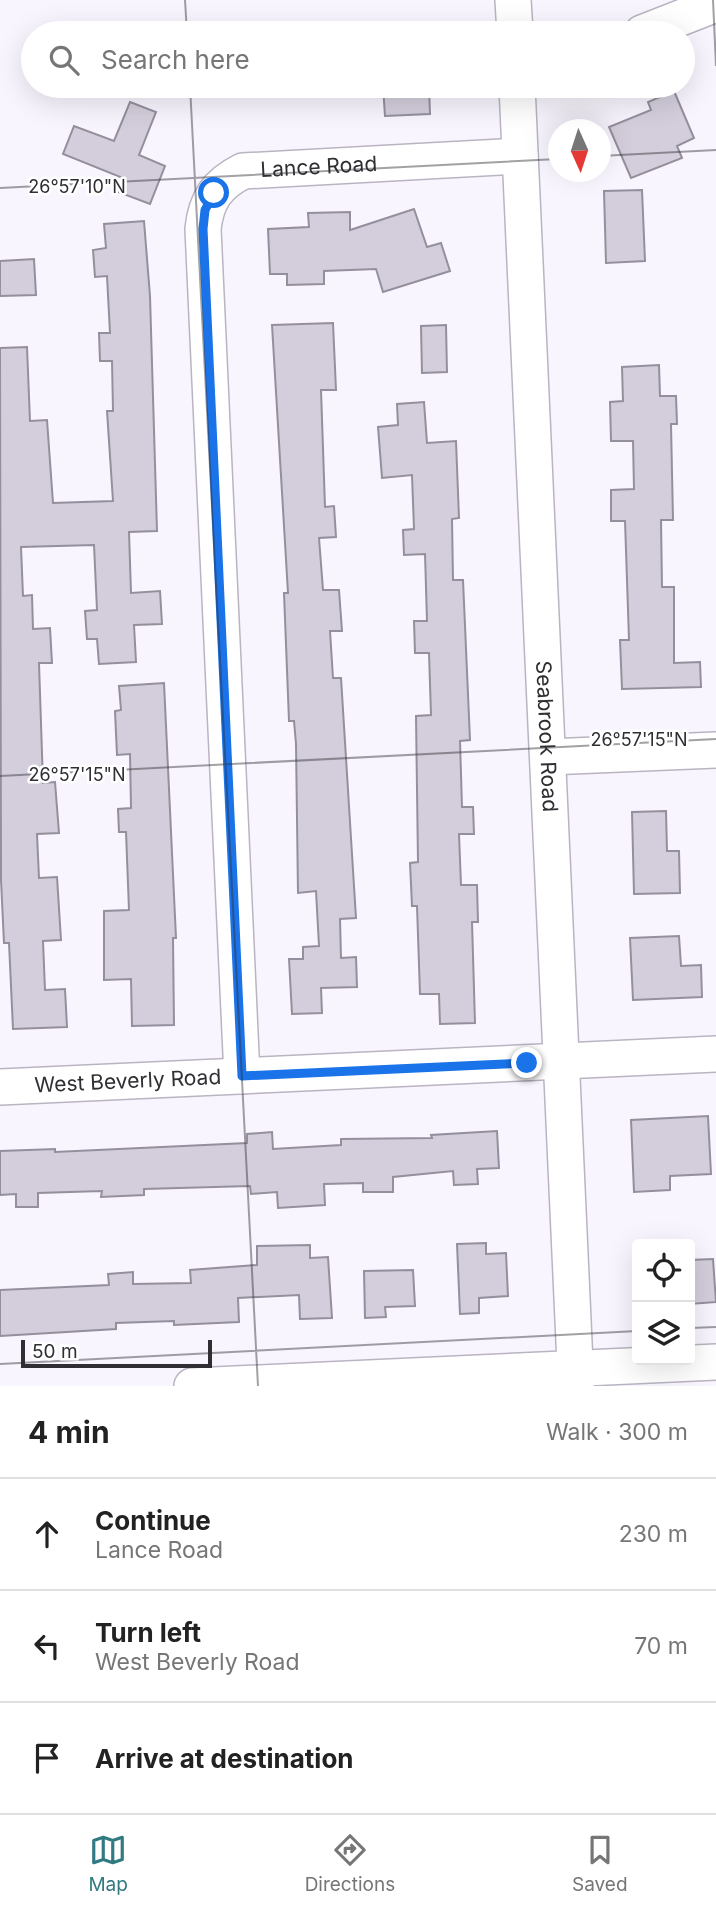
<!DOCTYPE html>
<meta charset="utf-8">
<style>
body{margin:0;font-family:Inter,sans-serif;background:#f2f2f2;color:#222}
.controls{position:absolute;right:21px;bottom:21px;display:grid;overflow:hidden;border-radius:7px;box-shadow:0 7px 28px #0002}
.controls button{width:63px;height:63px;display:grid;place-items:center;padding:0;border:0;border-bottom:2px solid #e0e0e0;background:#fff;color:#222;font:35px sans-serif}
.compass{position:absolute;left:548px;top:119px;width:63px;height:63px;border-radius:50%;background:#fff;box-shadow:0 7px 28px #0002;rotate:177deg}
.scale{position:absolute;left:21px;bottom:18px;width:191px;box-sizing:border-box;padding-left:7px;border:4px solid #302e33;border-top:0;font-size:19px;line-height:24px;white-space:nowrap;color:#302e33;-webkit-text-stroke:5px #fff;paint-order:stroke}
.stop{position:absolute;width:21px;height:21px;margin:-16px;border:5px solid #1a73e8;border-radius:50%;background:#fff}
.stop.end{background:#1a73e8;border-color:#fff;box-shadow:0 2px 7px #0008}
.list{margin:0;padding:0;list-style:none}
h2{display:flex;justify-content:space-between;align-items:center;height:91px;margin:0;padding:0 28px;font-size:30px}
h2 small{font-size:23px;font-weight:400;color:#767676}
.list li{display:grid;grid-template-columns:46px 1fr auto;gap:21px;align-items:center;box-sizing:border-box;height:112px;padding:0 28px;border-top:2px solid #e0e0e0}
.list b{display:block;font-size:26px;white-space:nowrap}
.list p{margin:0;font-size:23px;white-space:nowrap;color:#767676}
.list em{font-size:23px;font-style:normal;color:#767676}
.icon{flex:none;width:38px;height:38px;fill:none;stroke:currentColor;stroke-width:2;stroke-linecap:round;stroke-linejoin:round}
.map{position:relative;flex:none;width:716px;height:1386px;overflow:hidden}
.search{position:absolute;background:#fff;box-shadow:0 7px 28px #0002;left:21px;right:21px;top:21px;height:77px;display:flex;align-items:center;gap:18px;box-sizing:border-box;padding:0 24px;border-radius:38px;color:#767676;font-size:26px}
.sheet{height:427px;background:#fff}
nav{display:flex;justify-content:space-around;align-items:center;box-sizing:border-box;height:98px;border-top:2px solid #e0e0e0;background:#fff;font-size:19px;color:#767676}
nav a{display:grid;justify-items:center;gap:4px}
nav .on{color:#317a81}
.map>svg:first-child{display:block}
.building{fill:#d4cedc;stroke:#958f9d;stroke-width:2}
.lines{fill:none;stroke-linecap:round;stroke-linejoin:round}
.minor-casing{stroke:#bab4c2;stroke-width:38}
.minor{stroke:#fff;stroke-width:35}
.route{stroke:#1a73e8;stroke-width:9}
.ticks{fill:none;stroke:#302e33;stroke-width:2;stroke-opacity:0.45}
.labels{text-anchor:middle;stroke-width:5;stroke-linejoin:round;paint-order:stroke}
.street-label{font-size:21px;fill:#302e33;stroke:#fff}
.ticks-label{font-size:18px;text-anchor:middle;fill:#302e33;stroke:#fff;stroke-width:5;stroke-linejoin:round;paint-order:stroke}
</style>
<div class="map">
<svg width="716" height="1386" viewBox="0 0 716 1386">
<rect width="100%" height="100%" fill="#f9f5fe"/>
<g class="building">
<path d="M 383,86 L 429,86 L 430,114 L 385,116 Z"/>
<path d="M 674,91 L 694,138 L 677,146 L 682,158 L 631,178 L 609,127 L 651,110 L 648,102 Z"/>
<path d="M 130,102 L 156,112 L 139,155 L 165,166 L 150,204 L 118,192 L 123,178 L 63,154 L 74,126 L 114,141 Z"/>
<path d="M 642,190 L 645,261 L 606,263 L 604,191 Z"/>
<path d="M 414,209 L 427,247 L 441,243 L 450,271 L 383,292 L 376,269 L 324,271 L 324,284 L 287,285 L 287,274 L 270,274 L 268,229 L 309,227 L 308,213 L 350,212 L 350,230 Z"/>
<path d="M 144,221 L 150,296 L 157,531 L 129,532 L 131,593 L 160,591 L 162,624 L 134,625 L 136,662 L 99,664 L 97,639 L 87,639 L 85,611 L 97,610 L 94,545 L 21,547 L 23,596 L 32,595 L 33,629 L 50,628 L 52,663 L 39,663 L 43,783 L 55,782 L 59,833 L 37,834 L 39,878 L 57,877 L 61,940 L 43,941 L 45,990 L 65,989 L 67,1027 L 13,1029 L 9,943 L 4,943 L 1,880 L 0,348 L 27,347 L 30,421 L 47,420 L 53,503 L 113,501 L 107,411 L 113,411 L 112,361 L 100,361 L 99,333 L 110,333 L 107,276 L 95,277 L 93,250 L 106,248 L 104,224 Z"/>
<path d="M 34,259 L 36,295 L 0,296 L 0,261 Z"/>
<path d="M 333,323 L 336,390 L 321,390 L 325,507 L 334,506 L 336,537 L 319,538 L 323,590 L 339,590 L 342,631 L 330,631 L 333,678 L 341,678 L 356,918 L 340,919 L 341,958 L 356,957 L 357,987 L 321,988 L 322,1013 L 292,1014 L 289,959 L 303,959 L 303,947 L 319,946 L 316,891 L 298,893 L 296,744 L 294,721 L 289,721 L 284,593 L 288,593 L 272,325 Z"/>
<path d="M 446,325 L 447,372 L 422,373 L 421,326 Z"/>
<path d="M 659,365 L 660,396 L 676,396 L 677,424 L 671,424 L 673,520 L 661,520 L 662,587 L 674,587 L 674,663 L 700,662 L 701,687 L 622,689 L 620,640 L 629,640 L 625,521 L 611,521 L 611,490 L 634,489 L 633,441 L 611,441 L 610,402 L 623,401 L 622,367 Z"/>
<path d="M 424,402 L 427,443 L 456,441 L 459,518 L 452,519 L 453,580 L 463,580 L 470,740 L 460,741 L 462,807 L 473,807 L 474,834 L 459,834 L 461,885 L 477,885 L 478,922 L 472,922 L 475,1023 L 440,1024 L 439,994 L 420,994 L 417,906 L 412,906 L 410,863 L 418,862 L 416,716 L 431,715 L 429,653 L 415,653 L 414,621 L 427,621 L 425,554 L 404,555 L 403,530 L 414,529 L 412,475 L 382,478 L 378,427 L 398,425 L 397,404 Z"/>
<path d="M 164,683 L 176,938 L 173,938 L 174,1025 L 132,1026 L 131,979 L 104,980 L 104,911 L 129,910 L 126,832 L 119,832 L 118,809 L 131,808 L 130,754 L 117,755 L 115,711 L 121,710 L 119,686 Z"/>
<path d="M 666,811 L 667,851 L 679,851 L 680,893 L 634,894 L 632,812 Z"/>
<path d="M 679,936 L 681,966 L 701,965 L 702,997 L 633,1000 L 630,938 Z"/>
<path d="M 708,1116 L 711,1174 L 670,1176 L 670,1190 L 634,1192 L 631,1120 Z"/>
<path d="M 497,1131 L 499,1168 L 477,1169 L 478,1184 L 454,1185 L 453,1171 L 393,1177 L 393,1192 L 363,1192 L 363,1183 L 324,1184 L 325,1205 L 278,1208 L 277,1192 L 251,1194 L 250,1186 L 144,1189 L 144,1195 L 101,1197 L 102,1191 L 38,1193 L 38,1207 L 16,1207 L 16,1194 L 0,1195 L 0,1151 L 55,1149 L 55,1152 L 247,1143 L 247,1134 L 272,1132 L 273,1149 L 341,1145 L 341,1139 L 432,1138 L 431,1135 Z"/>
<path d="M 486,1243 L 486,1254 L 506,1253 L 508,1296 L 479,1298 L 479,1313 L 460,1314 L 457,1244 Z"/>
<path d="M 310,1245 L 310,1258 L 328,1257 L 332,1318 L 300,1319 L 299,1295 L 238,1298 L 239,1322 L 174,1325 L 174,1321 L 116,1323 L 116,1329 L 0,1336 L 0,1290 L 109,1285 L 108,1274 L 133,1272 L 133,1284 L 191,1283 L 190,1270 L 257,1265 L 257,1246 Z"/>
<path d="M 713,1259 L 716,1302 L 690,1304 L 690,1260 Z"/>
<path d="M 413,1270 L 415,1306 L 385,1307 L 386,1317 L 365,1318 L 364,1271 Z"/>
</g>
<g class="lines">
<defs>
<g id="minor">
<path d="M 513,0 L 515,33"/>
<path d="M 642,33 L 716,4"/>
<path id="s1" d="M 517,86 L 576,1386"/>
<path d="M 548,757 L 716,750"/>
<path id="s2" d="M 242,1076 L 203,229 C 206,200 217,184 243,171 L 520,156"/>
<path id="s3" d="M 0,1087 L 716,1054"/>
<path d="M 192,1386 L 716,1362"/>
</g>
</defs>
<use href="#minor" class="minor-casing"/>
<use href="#minor" class="minor"/>
</g>
<g class="lines">
<path class="route" d="M 214,193 L 205,210 L 203,229 L 242,1076 L 527,1063"/>
</g>
<path class="ticks" d="M 185,0 L 187,33M 713,0 L 716,66M 190,86 L 258,1386M 600,156 L 716,150M 0,188 L 558,159M 0,776 L 716,739M 690,1328 L 716,1327M 0,1364 L 637,1331"/>
<g class="labels">
<g class="street-label">
<text dy="7" stroke="none"><textPath href="#s2" startOffset="998">Lance Road</textPath></text>
<text dy="7" stroke="none"><textPath href="#s1" startOffset="651">Seabrook Road</textPath></text>
<text dy="7" stroke="none"><textPath href="#s3" startOffset="128">West Beverly Road</textPath></text>
</g>
</g>
<g class="ticks-label">
<text x="77" y="193">26°57'10"N</text>
<text x="639" y="746">26°57'15"N</text>
<text x="77" y="781">26°57'15"N</text>
</g>
</svg>
<div class="controls">
<button><svg class="icon" aria-label="locate" viewBox="0 0 24 24"><circle cx="12" cy="12" r="6"/><path d="M12 2v4M12 18v4M2 12h4M18 12h4"/></svg></button>
<button><svg class="icon" aria-label="layers" viewBox="0 0 24 24"><path d="M12 4l9 5-9 5-9-5zM3 14l9 5 9-5"/></svg></button>
</div>
<svg class="compass" viewBox="-18 -18 36 36"><path d="M0-13l5 13h-10z" fill="#e53935"/><path d="M0 13l5-13h-10z" fill="#767676"/></svg>
<div class="scale">50 m</div>
<div class="stop" style="left:214px;top:193px"></div>
<div class="stop end" style="left:527px;top:1063px"></div>
<div class="search"><svg class="icon" aria-label="search" viewBox="0 0 24 24"><circle cx="10" cy="10" r="6"/><path d="M15 15l6 6"/></svg>Search here</div>
</div>
<section class="sheet">
<h2>4 min<small>Walk · 300 m</small></h2>
<ul class="list">
<li><svg class="icon" aria-label="ahead" viewBox="0 0 24 24"><path d="M12 20V5M6 11l6-6 6 6"/></svg><div><b>Continue</b><p>Lance Road</p></div><em>230 m</em></li>
<li><svg class="icon" aria-label="left" viewBox="0 0 24 24"><path d="M17 20v-9H6M10 6l-5 5 5 5"/></svg><div><b>Turn left</b><p>West Beverly Road</p></div><em>70 m</em></li>
<li><svg class="icon" aria-label="arrive" viewBox="0 0 24 24"><path d="M6 21V4h12l-3 4 3 4H6"/></svg><div><b>Arrive at destination</b></div></li>
</ul>
</section>
<nav>
<a class="on"><svg class="icon" aria-label="map" viewBox="0 0 24 24"><path d="M3 6l6-2 6 2 6-2v14l-6 2-6-2-6 2zM9 4v14M15 6v14"/></svg>Map</a>
<a><svg class="icon" aria-label="directions" viewBox="0 0 24 24"><path d="M12 3l9 9-9 9-9-9zM9 14v-3h6M13 9l2 2-2 2"/></svg>Directions</a>
<a><svg class="icon" aria-label="saved" viewBox="0 0 24 24"><path d="M7 4h10v16l-5-4-5 4z"/></svg>Saved</a>
</nav>
